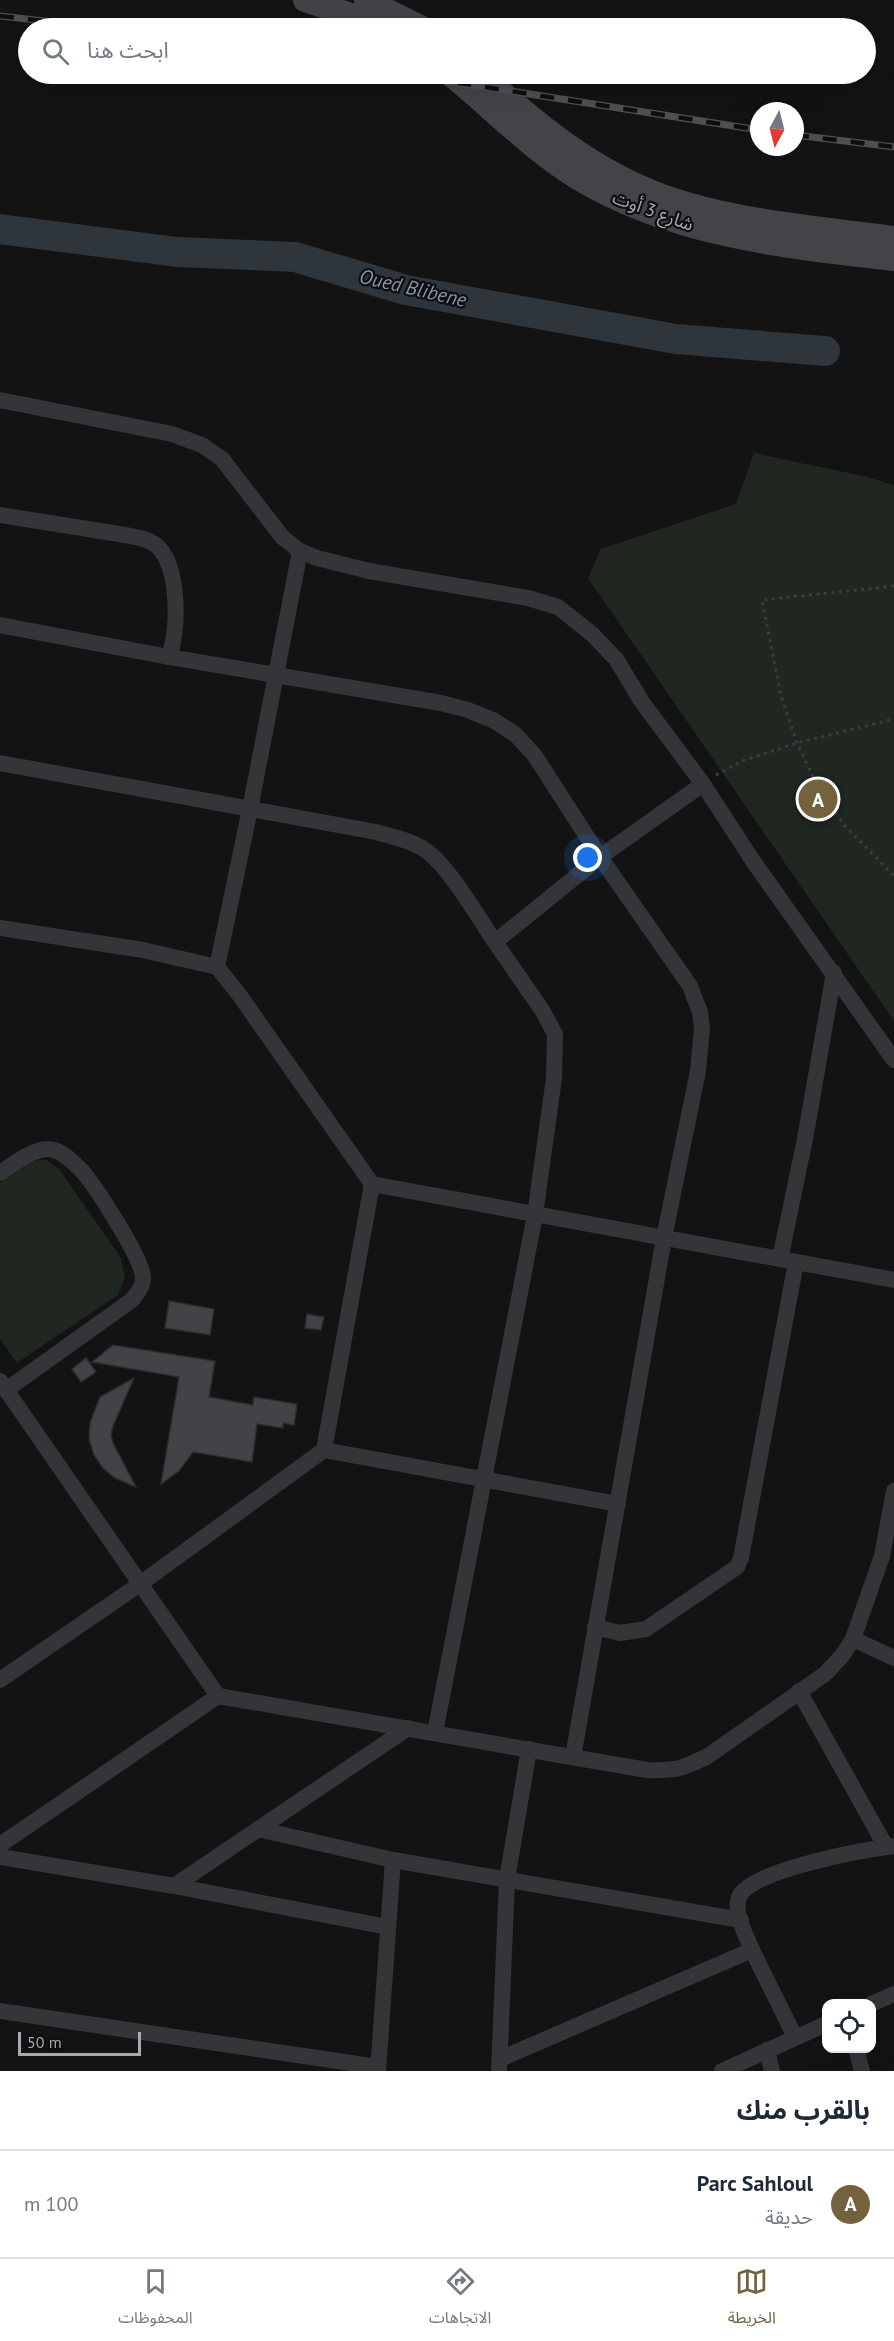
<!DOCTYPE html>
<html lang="ar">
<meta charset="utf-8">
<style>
body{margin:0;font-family:"PT Sans","Noto Sans Arabic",sans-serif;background:#f6f6f7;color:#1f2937;direction:rtl}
.controls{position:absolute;right:18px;bottom:18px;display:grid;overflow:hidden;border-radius:12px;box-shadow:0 6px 24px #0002}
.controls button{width:54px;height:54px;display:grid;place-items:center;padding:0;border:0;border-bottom:2px solid #e0e1e3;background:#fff;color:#1f2937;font:30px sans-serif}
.compass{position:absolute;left:750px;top:102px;width:54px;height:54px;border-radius:50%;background:#fff;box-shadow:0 6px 24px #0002;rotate:187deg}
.scale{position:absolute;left:18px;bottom:15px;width:123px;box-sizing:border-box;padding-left:6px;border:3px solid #a6aab3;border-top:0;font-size:16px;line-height:21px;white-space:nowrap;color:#a6aab3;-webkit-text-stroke:4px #0e0e0f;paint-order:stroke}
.you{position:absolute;left:588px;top:858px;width:21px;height:21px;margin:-15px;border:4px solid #fff;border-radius:50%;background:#1a73e8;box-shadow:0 0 0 9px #1a73e833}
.badge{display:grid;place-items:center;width:39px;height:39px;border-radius:50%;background:#73623d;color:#fff;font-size:20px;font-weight:700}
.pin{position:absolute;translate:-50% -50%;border:3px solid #fff;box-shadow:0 2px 6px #0006}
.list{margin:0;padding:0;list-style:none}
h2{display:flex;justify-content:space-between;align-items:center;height:78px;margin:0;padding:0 24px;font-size:26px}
h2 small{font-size:20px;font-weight:400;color:#747a83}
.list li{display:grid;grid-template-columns:39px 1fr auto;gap:18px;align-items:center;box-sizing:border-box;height:108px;padding:0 24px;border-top:2px solid #e0e1e3}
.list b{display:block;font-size:22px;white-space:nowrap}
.list p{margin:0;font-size:20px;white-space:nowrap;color:#747a83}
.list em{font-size:20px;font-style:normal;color:#747a83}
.icon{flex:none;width:33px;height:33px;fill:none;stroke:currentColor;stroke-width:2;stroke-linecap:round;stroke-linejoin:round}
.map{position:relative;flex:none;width:894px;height:2071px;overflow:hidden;direction:ltr}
.search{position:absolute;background:#fff;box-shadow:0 6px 24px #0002;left:18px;right:18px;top:18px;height:66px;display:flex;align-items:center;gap:15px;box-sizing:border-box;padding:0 21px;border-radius:33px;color:#747a83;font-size:22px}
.sheet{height:186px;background:#fff}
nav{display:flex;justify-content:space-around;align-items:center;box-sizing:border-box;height:84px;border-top:2px solid #e0e1e3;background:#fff;font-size:16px;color:#747a83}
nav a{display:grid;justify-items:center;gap:3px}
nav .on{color:#73623d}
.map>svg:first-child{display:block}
.green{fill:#202620}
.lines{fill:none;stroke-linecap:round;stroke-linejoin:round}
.river{stroke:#2e353b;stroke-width:30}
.building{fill:#424347;stroke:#2d2d30;stroke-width:1.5}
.path{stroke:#3a3c3f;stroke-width:3;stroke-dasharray:3 4.5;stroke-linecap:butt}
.street{stroke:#343538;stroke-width:16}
.secondary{stroke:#424448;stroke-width:24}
.rail-casing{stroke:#4d4f53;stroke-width:7}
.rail{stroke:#0e0e0f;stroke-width:4.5;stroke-dasharray:14;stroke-linecap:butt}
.labels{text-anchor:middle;stroke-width:4.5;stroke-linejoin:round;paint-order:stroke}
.street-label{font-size:18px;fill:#a6aab3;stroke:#0e0e0f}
.water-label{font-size:20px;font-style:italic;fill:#8197aa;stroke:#0e0e0f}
</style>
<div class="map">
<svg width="894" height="2071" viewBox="0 0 894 2071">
<rect width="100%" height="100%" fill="#131314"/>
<g class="green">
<path d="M 754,453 L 868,477 L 894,485 L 894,1021 L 588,578 L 601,549 L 736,504 Z"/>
<path d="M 38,1160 L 46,1160 L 59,1169 L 121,1258 L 125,1277 L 118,1295 L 17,1363 L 0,1339 L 0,1183 L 31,1162 Z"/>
</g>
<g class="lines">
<path class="river" d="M 0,229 L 177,252 L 295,257 L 406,290 L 676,339 L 825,351"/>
</g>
<g class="building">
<path d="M 169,1301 L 214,1309 L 210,1335 L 165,1328 Z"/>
<path d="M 307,1314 L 324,1317 L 321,1330 L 305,1328 Z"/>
<path d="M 113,1345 L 215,1361 L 209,1397 L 253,1405 L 254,1397 L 297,1404 L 294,1425 L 283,1423 L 283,1428 L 257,1424 L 252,1462 L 193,1452 L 179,1471 L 161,1484 L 179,1377 L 92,1362 Z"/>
<path d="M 86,1358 L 96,1372 L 81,1382 L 72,1369 Z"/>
<path d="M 134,1378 L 113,1426 L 111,1435 L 113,1443 L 136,1487 L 115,1478 L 103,1468 L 94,1455 L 89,1439 L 90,1423 L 100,1397 Z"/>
</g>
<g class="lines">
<g class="path">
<path d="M 894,586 L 762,600 L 781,696 L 797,743 L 817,785 L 844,825 L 894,876"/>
<path d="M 716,775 L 742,761 L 797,743 L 894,719"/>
</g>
<g class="street">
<path d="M 0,400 L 172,434 L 202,445 L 222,459 L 283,538 L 300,551 L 317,558 L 369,571 L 528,598 L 558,607 L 592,634 L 616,659 L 642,702 L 703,784"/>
<path d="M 0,515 L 125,535 C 136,537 147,538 156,545 C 180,565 179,630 169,657"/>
<path d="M 0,625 L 169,657 L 441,703 L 468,710 L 495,721 L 516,735 L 535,756 L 600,857 L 690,986 L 700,1012 L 702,1028 L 698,1071 L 664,1238 L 573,1757"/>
<path d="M 0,763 L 376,832 C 393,837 414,841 428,852 C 451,870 478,917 495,942 L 600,857 L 703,784 L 753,861 L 894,1060"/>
<path d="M 0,928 L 143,950 L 217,967 L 238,993 L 372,1184 L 894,1280"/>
<path d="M 217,967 L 250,809 L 300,551"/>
<path d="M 0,1173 C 14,1164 36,1145 54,1150 C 65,1153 75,1164 83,1172 C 97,1189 140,1255 143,1276 C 144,1286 137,1293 132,1300 L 6,1390"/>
<path d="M 780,1259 L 805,1139 L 834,973"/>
<path d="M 0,1381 L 218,1696"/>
<path d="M 324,1450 L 372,1184"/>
<path d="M 595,1627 L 620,1633 L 646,1629 L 737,1567 L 741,1558 L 796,1262"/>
<path d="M 853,1639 L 894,1658"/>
<path d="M 0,1680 L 140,1584 L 324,1450 L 618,1504"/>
<path d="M 799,1691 L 886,1847"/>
<path d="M 435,1733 L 535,1215 L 554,1078 L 555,1034 L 542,1010 L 495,942"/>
<path d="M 258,1829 L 393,1860"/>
<path d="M 0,1845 L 218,1696 L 647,1770 C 676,1771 682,1769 708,1756 L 825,1674 L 842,1656 L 853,1639 L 882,1556 L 894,1491"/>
<path d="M 0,1857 L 174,1886 L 388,1927"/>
<path d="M 174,1886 L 408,1728"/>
<path d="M 752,1950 C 746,1935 733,1913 739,1897 C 750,1870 864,1850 894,1846"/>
<path d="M 871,2004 L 894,1994"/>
<path d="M 0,2011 L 378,2067"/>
<path d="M 856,2048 L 862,2071"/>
<path d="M 767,2050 L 772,2071"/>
<path d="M 500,2059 L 752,1950 L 795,2037"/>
<path d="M 378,2071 L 393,1860 L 741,1920"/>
<path d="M 499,2071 L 507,1880 L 529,1749"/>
<path d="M 722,2071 L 826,2024"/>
</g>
<g class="secondary">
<path d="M 305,0 L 354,16 L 381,28"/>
<path d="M 366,0 L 422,28"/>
<path d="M 450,74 C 492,108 531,149 578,178 C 672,235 786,247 894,259"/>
<path d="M 481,74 C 536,124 594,172 665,197 C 733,221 822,229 894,238"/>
</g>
<defs>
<g id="rail">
<path d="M 0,16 L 106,28"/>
<path d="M 402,74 L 759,130"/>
<path d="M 795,135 L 894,147"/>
</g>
</defs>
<use href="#rail" class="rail-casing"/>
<use href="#rail" class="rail"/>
</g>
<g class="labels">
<g class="street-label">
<text transform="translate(653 211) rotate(20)" y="6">شارع 3 أوت</text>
</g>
<g class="water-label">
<text transform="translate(413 288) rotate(13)" y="7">Oued Blibene</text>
</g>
</g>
</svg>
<div class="controls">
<button><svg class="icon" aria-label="locate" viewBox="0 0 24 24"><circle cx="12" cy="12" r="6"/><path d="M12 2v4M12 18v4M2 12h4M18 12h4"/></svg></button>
</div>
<svg class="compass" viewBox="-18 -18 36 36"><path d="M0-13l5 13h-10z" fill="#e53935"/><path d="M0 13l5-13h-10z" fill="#747a83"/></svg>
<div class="scale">50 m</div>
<div class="you"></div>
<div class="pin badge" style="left:818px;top:799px">A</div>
<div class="search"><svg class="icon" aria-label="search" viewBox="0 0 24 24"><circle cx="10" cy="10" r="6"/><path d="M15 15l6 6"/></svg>ابحث هنا</div>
</div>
<section class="sheet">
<h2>بالقرب منك<small></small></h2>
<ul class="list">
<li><span class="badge">A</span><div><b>Parc Sahloul</b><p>حديقة</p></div><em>100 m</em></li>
</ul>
</section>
<nav>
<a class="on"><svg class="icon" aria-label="map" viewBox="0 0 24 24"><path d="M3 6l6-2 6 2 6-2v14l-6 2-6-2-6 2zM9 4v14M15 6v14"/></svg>الخريطة</a>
<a><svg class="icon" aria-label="directions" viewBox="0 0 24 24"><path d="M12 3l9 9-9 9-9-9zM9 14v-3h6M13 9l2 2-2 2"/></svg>الاتجاهات</a>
<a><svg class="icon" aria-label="saved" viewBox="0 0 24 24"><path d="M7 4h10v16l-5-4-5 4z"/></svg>المحفوظات</a>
</nav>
